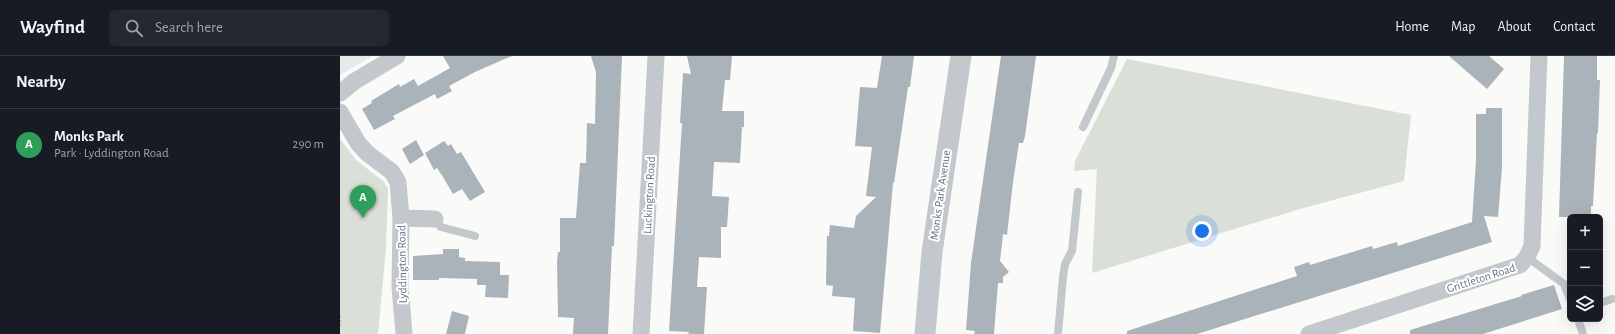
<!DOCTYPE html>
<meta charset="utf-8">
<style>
body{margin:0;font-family:"Alegreya Sans",sans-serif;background:#242831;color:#f1f3f6}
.controls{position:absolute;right:12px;bottom:12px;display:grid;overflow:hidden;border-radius:6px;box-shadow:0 4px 16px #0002}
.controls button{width:36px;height:36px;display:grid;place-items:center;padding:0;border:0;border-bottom:1px solid #363941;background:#171b24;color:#f1f3f6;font:20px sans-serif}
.you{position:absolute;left:862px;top:175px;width:14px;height:14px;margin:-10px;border:3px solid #fff;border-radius:50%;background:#1a73e8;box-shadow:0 0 0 6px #1a73e833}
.badge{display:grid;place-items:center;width:26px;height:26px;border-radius:50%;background:#0b8043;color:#fff;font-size:13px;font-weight:700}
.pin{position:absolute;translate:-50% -33px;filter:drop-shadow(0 1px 2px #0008)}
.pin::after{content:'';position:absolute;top:21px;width:14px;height:12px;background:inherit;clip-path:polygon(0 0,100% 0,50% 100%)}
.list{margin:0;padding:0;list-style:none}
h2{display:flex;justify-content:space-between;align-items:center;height:52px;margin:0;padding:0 16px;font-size:17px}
h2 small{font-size:13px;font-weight:400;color:#9ea1a6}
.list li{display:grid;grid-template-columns:26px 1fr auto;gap:12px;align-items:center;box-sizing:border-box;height:72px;padding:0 16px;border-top:1px solid #363941}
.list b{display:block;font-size:15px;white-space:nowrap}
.list p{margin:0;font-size:13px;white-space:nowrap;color:#9ea1a6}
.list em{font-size:13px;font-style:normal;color:#9ea1a6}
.icon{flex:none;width:22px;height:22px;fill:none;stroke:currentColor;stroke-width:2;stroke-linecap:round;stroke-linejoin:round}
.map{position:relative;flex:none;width:1275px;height:278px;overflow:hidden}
header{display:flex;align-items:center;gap:24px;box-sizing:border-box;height:56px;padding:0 20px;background:#171b24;border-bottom:1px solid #363941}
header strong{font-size:19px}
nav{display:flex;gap:22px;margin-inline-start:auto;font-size:14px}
.search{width:280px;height:36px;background:#242831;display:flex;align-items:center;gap:10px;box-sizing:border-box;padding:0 14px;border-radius:6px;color:#9ea1a6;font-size:15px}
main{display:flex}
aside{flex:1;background:#171b24}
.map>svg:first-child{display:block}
.built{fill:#e8e9e9}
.green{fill:#dadfd7}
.building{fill:#aab3b9}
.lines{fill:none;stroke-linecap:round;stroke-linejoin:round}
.path{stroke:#bbbfc2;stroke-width:2.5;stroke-dasharray:2 2;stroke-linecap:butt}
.service{stroke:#c3c8cc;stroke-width:8}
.minor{stroke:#c3c8cc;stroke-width:17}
.tertiary{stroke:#c3c8cc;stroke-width:21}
.labels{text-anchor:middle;stroke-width:4;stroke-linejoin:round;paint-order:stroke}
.street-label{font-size:12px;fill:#657683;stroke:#fff}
</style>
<header>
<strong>Wayfind</strong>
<div class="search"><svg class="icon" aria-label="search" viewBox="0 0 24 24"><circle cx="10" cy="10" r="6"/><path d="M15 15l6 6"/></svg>Search here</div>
<nav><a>Home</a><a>Map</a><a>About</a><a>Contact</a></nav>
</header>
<main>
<aside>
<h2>Nearby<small></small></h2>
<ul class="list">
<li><span class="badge" style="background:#2e9e5b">A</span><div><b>Monks Park</b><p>Park · Lyddington Road</p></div><em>290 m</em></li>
</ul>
</aside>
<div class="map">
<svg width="1275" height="278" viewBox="0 0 1275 278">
<rect width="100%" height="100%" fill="#fafaf8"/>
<path class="built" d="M 0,0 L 32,0 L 0,19 Z"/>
<g class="green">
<path d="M 787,3 L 1071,59 L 1064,125 L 960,153 L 752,217 L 757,113 L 734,115 L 735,105 Z"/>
<path d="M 0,83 L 16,104 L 43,125 L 48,133 L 46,191 L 38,278 L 0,278 Z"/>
</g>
<g class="building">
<path d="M 103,0 L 172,0 L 135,16 L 109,30 L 112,35 L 97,43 L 95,38 L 53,60 L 55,63 L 34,74 L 22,53 L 32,47 L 31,45 L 59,28 L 60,31 L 74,23 L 78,30 L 110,12 Z"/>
<path d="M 251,0 L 282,0 L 274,190 L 272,190 L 268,278 L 233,278 L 234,262 L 218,261 L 217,205 L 218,196 L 220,196 L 220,162 L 236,162 L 240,107 L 246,107 L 247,67 L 255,68 L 256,16 Z"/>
<path d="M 347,0 L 392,0 L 390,24 L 385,24 L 382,55 L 404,55 L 404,71 L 402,71 L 400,107 L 374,106 L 372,140 L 389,141 L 387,171 L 381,171 L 381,202 L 359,201 L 357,231 L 367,231 L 364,278 L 348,278 L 349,276 L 329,275 L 342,67 L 340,67 L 343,17 L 351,18 Z"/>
<path d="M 542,0 L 574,0 L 570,31 L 568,31 L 554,127 L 553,127 L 540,277 L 513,275 L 515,242 L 492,240 L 493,230 L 486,229 L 487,180 L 489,180 L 490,169 L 514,172 L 516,160 L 536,141 L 526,140 L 532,91 L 515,90 L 520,31 L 537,32 Z"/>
<path d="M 661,0 L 696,0 L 685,80 L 683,87 L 679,87 L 673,126 L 667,179 L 663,178 L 660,205 L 669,216 L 663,221 L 663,227 L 658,227 L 654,278 L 634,278 L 635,275 L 626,274 L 631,207 Z"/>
<path d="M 1109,0 L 1149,0 L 1164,13 L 1147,33 Z"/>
<path d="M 1224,0 L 1257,0 L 1257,24 L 1260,24 L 1258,77 L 1257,77 L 1253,150 L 1251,150 L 1251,161 L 1219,161 Z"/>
<path d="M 1146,52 L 1162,52 L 1162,112 L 1158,161 L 1144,160 L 1152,186 L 857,278 L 787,278 L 787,275 L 957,220 L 954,211 L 969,206 L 970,209 L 1032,190 L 1033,193 L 1057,186 L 1058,190 L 1132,166 L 1136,104 L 1136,58 L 1146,58 Z"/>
<path d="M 76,84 L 84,99 L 70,108 L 62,93 Z"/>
<path d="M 104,85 L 108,90 L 111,88 L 117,98 L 121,96 L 145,136 L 130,145 L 122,133 L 113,138 L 103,121 L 97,112 L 94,114 L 85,97 Z"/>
<path d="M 103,193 L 119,193 L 119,201 L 125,202 L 125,205 L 160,206 L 160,219 L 169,219 L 168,242 L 145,241 L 146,229 L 137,229 L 137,223 L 99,222 L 99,224 L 73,224 L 73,200 L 103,198 Z"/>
<path d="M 1214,229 L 1222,253 L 1143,278 L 1070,278 L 1070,274 L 1182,240 L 1181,239 Z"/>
<path d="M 112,255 L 129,260 L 125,278 L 106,278 Z"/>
</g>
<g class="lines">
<path class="path" d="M 0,260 L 0,270"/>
<g class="service">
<path d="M 743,71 L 771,12 L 774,0"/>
<path d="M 95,163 L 101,171 L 135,180"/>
<path d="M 1187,201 L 1224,228 L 1230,243"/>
<path d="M 1260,247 L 1272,243"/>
<path d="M 1238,263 L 1243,278"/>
<path d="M 718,278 L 723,221 L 725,208 L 732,195 L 738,136"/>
</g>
<g class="minor">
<path d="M 0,37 L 15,25 L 57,0"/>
<path d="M 0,56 L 18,87 L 27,97 L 52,116 L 58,126 L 61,162 L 60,231 L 64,278"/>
<path d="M 61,162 L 95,163"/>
<path d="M 301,278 L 316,0"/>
<path d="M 969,278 L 1180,209 L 1187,201 L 1192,190 L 1199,0"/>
</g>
<path class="tertiary" d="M 585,278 L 592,196 L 621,0"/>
</g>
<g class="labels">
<g class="street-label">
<text transform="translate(309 139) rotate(-87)" y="4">Luckington Road</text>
<text transform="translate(600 139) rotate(-82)" y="4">Monks Park Avenue</text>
<text transform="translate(62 208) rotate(-91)" y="4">Lyddington Road</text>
<text transform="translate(1141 222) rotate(-18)" y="4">Grittleton Road</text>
</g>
</g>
</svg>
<div class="controls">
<button>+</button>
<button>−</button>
<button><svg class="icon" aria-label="layers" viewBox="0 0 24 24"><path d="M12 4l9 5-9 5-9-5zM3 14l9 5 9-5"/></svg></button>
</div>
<div class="you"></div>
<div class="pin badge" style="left:23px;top:162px;background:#2e9e5b">A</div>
</div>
</main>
